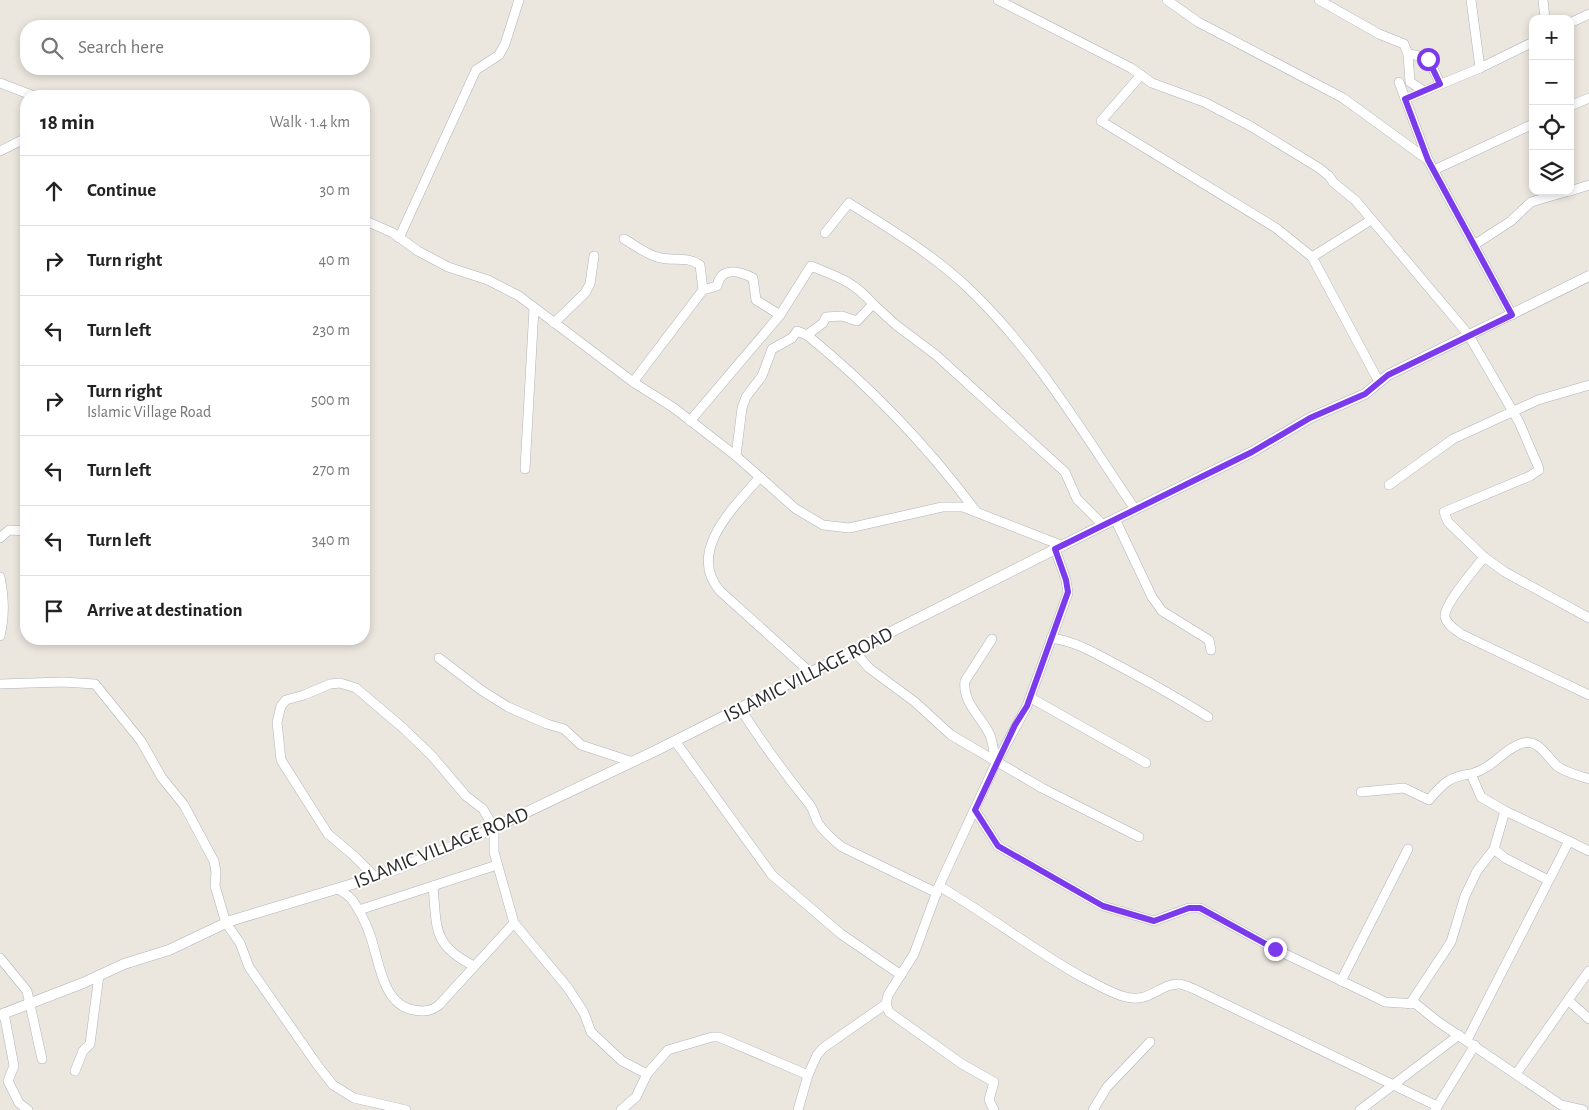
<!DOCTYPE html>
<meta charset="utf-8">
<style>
body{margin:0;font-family:"Alegreya Sans",sans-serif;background:#f6f6f6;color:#222}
.controls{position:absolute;right:15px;top:15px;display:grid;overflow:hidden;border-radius:10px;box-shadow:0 2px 8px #0003}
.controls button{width:45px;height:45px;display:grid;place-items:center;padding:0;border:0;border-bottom:1px solid #e0e0e0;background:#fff;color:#222;font:25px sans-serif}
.stop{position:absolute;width:15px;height:15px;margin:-11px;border:4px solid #7c3aed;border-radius:50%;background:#fff}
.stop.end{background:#7c3aed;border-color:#fff;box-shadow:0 1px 5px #0008}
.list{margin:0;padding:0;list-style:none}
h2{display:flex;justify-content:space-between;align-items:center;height:65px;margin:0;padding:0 20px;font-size:21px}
h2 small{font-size:16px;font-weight:400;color:#767676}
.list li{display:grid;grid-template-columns:32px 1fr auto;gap:15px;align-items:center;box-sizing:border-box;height:70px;padding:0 20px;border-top:1px solid #e0e0e0}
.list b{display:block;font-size:19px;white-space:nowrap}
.list p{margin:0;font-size:16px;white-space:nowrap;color:#767676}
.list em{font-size:16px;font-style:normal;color:#767676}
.icon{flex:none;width:28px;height:28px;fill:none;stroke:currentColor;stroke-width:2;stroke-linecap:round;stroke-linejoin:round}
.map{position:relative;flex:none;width:1589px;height:1110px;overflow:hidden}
.search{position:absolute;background:#fff;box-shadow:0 2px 8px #0003;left:20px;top:20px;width:350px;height:55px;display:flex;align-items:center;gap:12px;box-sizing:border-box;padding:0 18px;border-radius:20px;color:#767676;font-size:19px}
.panel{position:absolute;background:#fff;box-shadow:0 2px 8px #0003;left:20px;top:90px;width:350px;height:555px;border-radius:20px}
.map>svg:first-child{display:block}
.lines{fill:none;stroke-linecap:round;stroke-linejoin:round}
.minor-casing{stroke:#b1b3bc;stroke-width:10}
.tertiary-casing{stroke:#b1b3bc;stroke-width:11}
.minor{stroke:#fff;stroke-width:9}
.tertiary{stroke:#fff;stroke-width:10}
.route{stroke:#7c3aed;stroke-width:6}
.labels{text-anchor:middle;stroke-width:4;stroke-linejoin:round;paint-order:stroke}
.street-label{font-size:20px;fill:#2a2a2a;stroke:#fff}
</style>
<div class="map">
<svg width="1589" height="1110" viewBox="0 0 1589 1110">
<rect width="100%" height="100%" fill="#ebe6de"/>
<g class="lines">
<defs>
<g id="minor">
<path d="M 998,0 L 1131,68 L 1152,83 L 1204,102 L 1252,127 L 1319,168 L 1329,176 L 1333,182 L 1356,201 L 1468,334 L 1519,422 L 1538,466 L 1539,470 L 1530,476 L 1444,512 L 1448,522 L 1484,557 C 1476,568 1443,605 1445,617 C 1447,625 1455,629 1461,634 L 1589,695"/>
<path d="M 1167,0 L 1198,22 L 1343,98 L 1428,160"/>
<path d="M 1319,0 L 1379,34 L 1404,44 L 1408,54 L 1410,82 L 1424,91"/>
<path d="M 1471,0 L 1480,68"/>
<path d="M 1543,0 L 1545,19"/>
<path d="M 1570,23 L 1589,14"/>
<path d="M 1408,54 C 1429,55 1433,67 1440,84"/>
<path d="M 1141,75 L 1101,121 L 1276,228 L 1312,257 L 1379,382"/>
<path d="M 1399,82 L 1428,160 L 1512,315"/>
<path d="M 0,83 L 34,96"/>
<path d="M 1405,99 L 1480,68 L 1533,42"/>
<path d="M 1570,106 L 1589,98"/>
<path d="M 0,151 L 26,138"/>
<path d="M 1434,170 L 1533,124"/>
<path d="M 1570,191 L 1589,185"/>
<path d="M 364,220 L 393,233 L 418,251 L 448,267 L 488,280 L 519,296 L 633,382 L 674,408 L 736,456 L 796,509 L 823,525 L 849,528 L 942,507 L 963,507 L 1063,546"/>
<path d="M 825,233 L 849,203 C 890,229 932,254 967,287 C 1035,351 1083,433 1135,509"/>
<path d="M 399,238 L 476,70 L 499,55 L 505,44 L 519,0"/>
<path d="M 624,239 C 635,245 648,256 661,258 C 676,261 686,256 700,265 L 703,290"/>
<path d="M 1474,245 L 1511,221 L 1531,202 L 1569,191"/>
<path d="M 1312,257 L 1371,220"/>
<path d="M 780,315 L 811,266 C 838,277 853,281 873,304"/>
<path d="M 554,323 L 585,293 L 590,284 L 594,256"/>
<path d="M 807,335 C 872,388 925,443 975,510"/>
<path d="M 633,382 L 703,290 L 717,286 C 721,266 739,271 753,278 L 756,300 L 780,315 L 690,421"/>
<path d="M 736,456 L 742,408 L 746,397 L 762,376 L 772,349 L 792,338 L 797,331 L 807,335 L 823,323 L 826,317 L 842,316 L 857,321 L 873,304 L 896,325 L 936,355 L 1065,472 L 1077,499 L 1103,525"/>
<path d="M 525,469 L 534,308"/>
<path d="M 760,477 C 734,507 686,552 720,591 L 811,673"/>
<path d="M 1389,485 L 1453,439 L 1538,400 L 1589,385"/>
<path d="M 1115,519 L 1152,597 L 1162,611 L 1209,640 L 1211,650"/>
<path d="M 0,538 L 9,530 L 26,531"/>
<path d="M 1484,557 L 1505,572 L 1589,618"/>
<path d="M 0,577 C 4,598 5,614 0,636"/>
<path d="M 1051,638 C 1073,641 1089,650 1108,660 C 1142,678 1175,696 1208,717"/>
<path d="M 992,639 L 965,681 C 962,703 982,717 990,735 C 993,743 994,754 996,763"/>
<path d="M 854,651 L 869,668 L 915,702 L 951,735 L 1042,788 L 1139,837"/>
<path d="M 439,658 L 481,690 L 508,707 L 547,724 L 564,729 L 581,745 L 633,762"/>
<path d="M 0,684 L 63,682 L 95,684 L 141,741 L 162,778 L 184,805 L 214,861 L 216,872 L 215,886 L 226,923 L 240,943 L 249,967 L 318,1066 L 333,1085 L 354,1098 L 406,1110"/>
<path d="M 1031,698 L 1146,763"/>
<path d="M 740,708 C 762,743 785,774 810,805 C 814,811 815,817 818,823 C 825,833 833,840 842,847 L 937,893"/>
<path d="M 675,741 L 772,875 L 841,934 L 901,975"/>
<path d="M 1471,774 C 1493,768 1503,750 1520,744 C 1538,737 1546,756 1557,766 C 1564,772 1580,776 1589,779"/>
<path d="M 1361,792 L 1404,788 L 1429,800 C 1442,784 1450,776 1471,774 L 1481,797 L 1505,811 L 1494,849"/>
<path d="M 975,810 L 998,846 L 1103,906 L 1154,921 L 1189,908 L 1200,908 L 1275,949 L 1377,998 L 1385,1002 L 1416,1004 L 1437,1021 L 1561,1105 L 1583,1110"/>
<path d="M 1505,811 L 1569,841"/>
<path d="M 375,877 L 353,855 L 328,834 L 281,760 L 277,722 L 281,706 L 286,700 L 304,695 L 330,684 L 340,683 L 356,688 L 403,728 L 432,756 L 466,796 L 483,809 L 494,828 L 494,852 L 514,923 L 568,988 L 584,1013 L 591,1032 L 622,1061 L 647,1074"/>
<path d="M 433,886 C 437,928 432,945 474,966"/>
<path d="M 939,886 C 989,915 1034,951 1084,978 C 1096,984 1109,992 1122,996 C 1150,1005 1159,983 1180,984 C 1184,985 1190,987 1194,989 L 1437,1106"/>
<path d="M 338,889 C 343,892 350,896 353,901 C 359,910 365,921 369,932 C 379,957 381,1005 414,1010 C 425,1012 431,1011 439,1005 L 514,923"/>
<path d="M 359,910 L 497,865"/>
<path d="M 0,958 L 27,991 L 42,1059"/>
<path d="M 1341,981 L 1408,849"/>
<path d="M 1568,1000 L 1589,971"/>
<path d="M 1410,1004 L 1451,942 L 1465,896 L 1477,871 L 1494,849 L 1505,858 L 1548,880"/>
<path d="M 4,1013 L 14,1066 L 8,1081 L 19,1103 L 28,1110"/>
<path d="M 1467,1040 L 1569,841 L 1589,851"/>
<path d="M 75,1071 L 83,1051 L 90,1044 L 99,975"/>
<path d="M 1516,1074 L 1568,1000 L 1589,1019"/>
<path d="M 621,1110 L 636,1097 L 647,1074 L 668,1050 L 712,1037 L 719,1037 L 808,1075 L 817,1055 L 823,1048 L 886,1004"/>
<path d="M 798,1110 L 808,1075"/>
<path d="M 994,1110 L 989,1100 L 994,1082 L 962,1064 L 889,1012 L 886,1004 L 888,995 L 914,954 L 939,886 L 996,763 L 1027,706 L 1068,593 L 1066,580 L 1055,549"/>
<path d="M 1093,1110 L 1107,1087 L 1150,1042"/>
<path d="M 1360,1110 L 1459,1035"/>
<path d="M 1435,1110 L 1475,1045"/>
</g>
<path id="tertiary" d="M 0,1015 L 83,983 L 124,964 L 169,950 L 230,921 L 379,876 L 464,842 L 655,751 L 1103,525 L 1252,452 L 1310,418 L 1365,394 L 1388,375 L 1589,276"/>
</defs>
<use href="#minor" class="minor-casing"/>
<use href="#tertiary" class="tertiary-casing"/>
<use href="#minor" class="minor"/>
<use href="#tertiary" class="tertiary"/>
</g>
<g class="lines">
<path class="route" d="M 1275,949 L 1200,908 L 1189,908 L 1154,921 L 1103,906 L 998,846 L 975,810 L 1015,725 L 1027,706 L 1068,592 L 1066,580 L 1055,549 L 1252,452 L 1310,418 L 1365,394 L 1388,375 L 1512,315 L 1428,160 L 1405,99 L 1440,84 L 1428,59"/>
</g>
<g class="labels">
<g class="street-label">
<text transform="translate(808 674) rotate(-27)" y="7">ISLAMIC VILLAGE ROAD</text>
<text transform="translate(441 847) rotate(-22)" y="7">ISLAMIC VILLAGE ROAD</text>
</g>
</g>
</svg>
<div class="controls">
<button>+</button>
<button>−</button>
<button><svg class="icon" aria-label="locate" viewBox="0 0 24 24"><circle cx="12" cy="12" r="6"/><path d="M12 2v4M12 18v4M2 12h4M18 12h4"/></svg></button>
<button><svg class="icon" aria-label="layers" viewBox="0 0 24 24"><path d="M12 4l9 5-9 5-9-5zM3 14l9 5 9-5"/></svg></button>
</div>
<div class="stop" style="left:1428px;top:59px"></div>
<div class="stop end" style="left:1275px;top:949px"></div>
<div class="search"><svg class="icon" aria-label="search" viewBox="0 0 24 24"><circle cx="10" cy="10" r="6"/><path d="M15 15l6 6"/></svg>Search here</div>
<section class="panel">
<h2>18 min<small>Walk · 1.4 km</small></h2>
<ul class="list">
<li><svg class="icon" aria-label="ahead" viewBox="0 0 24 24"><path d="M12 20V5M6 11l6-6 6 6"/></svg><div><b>Continue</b></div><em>30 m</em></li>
<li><svg class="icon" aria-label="right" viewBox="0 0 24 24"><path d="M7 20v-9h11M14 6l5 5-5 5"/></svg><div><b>Turn right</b></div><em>40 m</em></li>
<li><svg class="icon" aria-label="left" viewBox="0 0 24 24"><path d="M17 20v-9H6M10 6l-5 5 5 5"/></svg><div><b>Turn left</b></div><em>230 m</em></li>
<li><svg class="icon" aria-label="right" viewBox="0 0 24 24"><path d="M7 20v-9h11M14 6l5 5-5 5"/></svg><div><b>Turn right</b><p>Islamic Village Road</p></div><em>500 m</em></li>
<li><svg class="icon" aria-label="left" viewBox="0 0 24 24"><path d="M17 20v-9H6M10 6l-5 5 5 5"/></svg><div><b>Turn left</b></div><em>270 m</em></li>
<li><svg class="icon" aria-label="left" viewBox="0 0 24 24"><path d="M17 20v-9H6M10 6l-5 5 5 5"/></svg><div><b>Turn left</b></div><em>340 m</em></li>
<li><svg class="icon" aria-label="arrive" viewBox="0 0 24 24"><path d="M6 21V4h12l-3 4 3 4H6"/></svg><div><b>Arrive at destination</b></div></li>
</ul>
</section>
</div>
